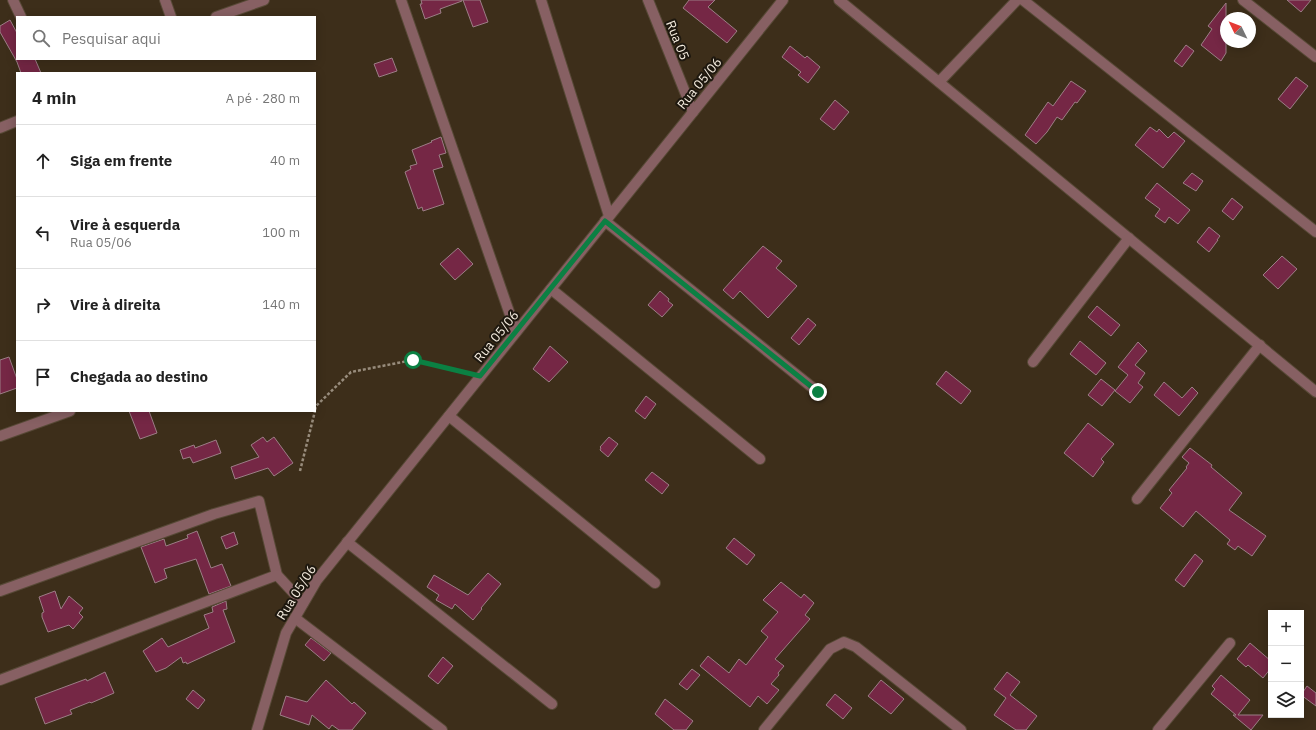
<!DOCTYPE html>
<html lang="pt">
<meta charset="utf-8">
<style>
body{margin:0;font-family:"IBM Plex Sans",sans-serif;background:#f6f6f6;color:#222}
.controls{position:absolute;right:12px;bottom:12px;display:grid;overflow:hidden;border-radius:0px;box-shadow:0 2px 10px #0003}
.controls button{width:36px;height:36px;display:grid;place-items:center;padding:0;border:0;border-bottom:1px solid #e0e0e0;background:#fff;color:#222;font:20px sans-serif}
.compass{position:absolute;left:1220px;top:12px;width:36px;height:36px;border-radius:50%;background:#fff;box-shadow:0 2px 10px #0003;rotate:313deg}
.stop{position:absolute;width:12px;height:12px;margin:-9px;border:3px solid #0b8043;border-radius:50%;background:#fff}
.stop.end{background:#0b8043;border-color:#fff;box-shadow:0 1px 4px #0008}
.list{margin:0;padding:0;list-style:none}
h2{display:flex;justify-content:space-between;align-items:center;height:52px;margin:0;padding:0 16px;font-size:17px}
h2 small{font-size:13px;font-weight:400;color:#767676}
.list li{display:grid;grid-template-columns:26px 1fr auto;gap:12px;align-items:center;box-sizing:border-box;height:72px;padding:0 16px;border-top:1px solid #e0e0e0}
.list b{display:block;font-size:15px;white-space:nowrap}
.list p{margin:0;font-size:13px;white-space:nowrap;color:#767676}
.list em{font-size:13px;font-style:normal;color:#767676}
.icon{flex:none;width:22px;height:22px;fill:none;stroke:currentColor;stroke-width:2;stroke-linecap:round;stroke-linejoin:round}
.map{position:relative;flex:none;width:1316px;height:730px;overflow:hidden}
.search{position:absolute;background:#fff;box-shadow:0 2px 10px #0003;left:16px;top:16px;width:300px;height:44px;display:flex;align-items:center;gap:10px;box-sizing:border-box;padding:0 14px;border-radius:0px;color:#767676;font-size:15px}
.panel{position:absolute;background:#fff;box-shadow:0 2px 10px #0003;left:16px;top:72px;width:300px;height:340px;border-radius:0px}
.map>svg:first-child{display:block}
.building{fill:#752745;stroke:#9c7e86}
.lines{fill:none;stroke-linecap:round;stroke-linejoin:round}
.minor-casing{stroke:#574936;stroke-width:12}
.path{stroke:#988c7c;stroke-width:2.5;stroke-dasharray:3 2;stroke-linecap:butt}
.minor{stroke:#876063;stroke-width:10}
.route{stroke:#0b8043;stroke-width:5}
.labels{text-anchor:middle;stroke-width:4;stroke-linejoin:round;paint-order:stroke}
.street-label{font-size:13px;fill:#f5ecdf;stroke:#1e180f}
</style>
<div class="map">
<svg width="1316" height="730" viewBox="0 0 1316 730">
<rect width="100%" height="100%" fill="#3d2e1a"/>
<g class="building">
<path d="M 421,0 L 462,0 L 462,1 L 440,9 L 441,13 L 425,19 L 420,4 L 422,4 Z"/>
<path d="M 463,0 L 480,0 L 488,22 L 473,27 Z"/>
<path d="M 689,0 L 715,0 L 708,7 L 737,31 L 727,43 L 683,8 Z"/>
<path d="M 1287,0 L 1311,0 L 1301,12 Z"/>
<path d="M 1226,3 L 1226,53 L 1221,61 L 1201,45 L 1212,29 L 1208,26 Z"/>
<path d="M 10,20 L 17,33 L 17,59 L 35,59 L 41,73 L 21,73 L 17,62 L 0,32 L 0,26 Z"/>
<path d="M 1186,45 L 1194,51 L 1182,67 L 1174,61 Z"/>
<path d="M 790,46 L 805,58 L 807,56 L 820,67 L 808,83 L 798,75 L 801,72 L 782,57 Z"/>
<path d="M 392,58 L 397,71 L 379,77 L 374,64 Z"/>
<path d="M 1296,77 L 1308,86 L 1290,109 L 1278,99 Z"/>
<path d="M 1071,81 L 1086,91 L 1077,103 L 1075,102 L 1062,120 L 1057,117 L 1047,132 L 1036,144 L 1025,135 L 1048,102 L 1053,106 Z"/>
<path d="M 835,100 L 849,112 L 834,130 L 820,119 Z"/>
<path d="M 1150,127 L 1157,132 L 1159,129 L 1168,138 L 1174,132 L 1185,141 L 1163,168 L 1135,145 Z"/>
<path d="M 441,137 L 446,153 L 439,155 L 443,167 L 433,170 L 444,204 L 423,211 L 422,207 L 418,209 L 405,172 L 411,169 L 410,166 L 417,164 L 412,150 L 432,142 L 431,141 Z"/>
<path d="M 1192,173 L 1203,181 L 1196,191 L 1183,183 Z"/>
<path d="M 1157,183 L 1190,210 L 1178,224 L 1169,217 L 1165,223 L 1155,216 L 1160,209 L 1145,198 Z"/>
<path d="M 1232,198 L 1243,207 L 1233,220 L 1222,211 Z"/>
<path d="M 1209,227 L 1220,236 L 1217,240 L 1218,240 L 1209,252 L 1197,242 Z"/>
<path d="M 763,246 L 782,261 L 776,268 L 797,286 L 768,318 L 740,291 L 733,299 L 723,290 Z"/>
<path d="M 458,248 L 473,264 L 455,280 L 440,264 Z"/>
<path d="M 1282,256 L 1297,269 L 1278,289 L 1263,275 Z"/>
<path d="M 660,291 L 669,299 L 668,301 L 673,305 L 662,317 L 648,305 Z"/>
<path d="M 1097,306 L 1120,325 L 1111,336 L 1088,317 Z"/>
<path d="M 808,318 L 816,325 L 799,345 L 791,338 Z"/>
<path d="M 1080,341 L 1106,363 L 1096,375 L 1070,354 Z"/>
<path d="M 1138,342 L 1147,351 L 1135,365 L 1145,373 L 1138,383 L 1143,387 L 1130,403 L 1115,391 L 1128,375 L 1118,367 Z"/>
<path d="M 550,346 L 568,362 L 549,382 L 533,369 Z"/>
<path d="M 9,357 L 17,379 L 17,388 L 0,394 L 0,360 Z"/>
<path d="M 946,371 L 971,391 L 961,404 L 936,384 Z"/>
<path d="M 1101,379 L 1115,390 L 1102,406 L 1088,395 Z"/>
<path d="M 1164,382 L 1182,398 L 1192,387 L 1198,393 L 1179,416 L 1154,395 Z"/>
<path d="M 646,396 L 656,404 L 645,419 L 635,411 Z"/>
<path d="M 129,411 L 149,411 L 157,433 L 140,439 Z"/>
<path d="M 1088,423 L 1114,444 L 1101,459 L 1104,462 L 1093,477 L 1064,453 Z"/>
<path d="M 263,437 L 267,442 L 274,437 L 293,463 L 274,476 L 268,468 L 235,479 L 231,467 L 259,457 L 251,445 Z"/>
<path d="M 609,437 L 618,444 L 608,457 L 600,450 L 601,448 L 600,447 Z"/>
<path d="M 216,440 L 221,453 L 193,463 L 190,457 L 183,459 L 180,450 L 194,445 L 195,448 Z"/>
<path d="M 1190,448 L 1212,465 L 1211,467 L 1242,493 L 1229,510 L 1266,536 L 1252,556 L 1238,546 L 1235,550 L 1227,544 L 1230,540 L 1196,511 L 1183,527 L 1160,508 L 1172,493 L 1169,490 L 1187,468 L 1186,467 L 1189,463 L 1182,457 Z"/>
<path d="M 652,472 L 669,485 L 662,494 L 645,480 Z"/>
<path d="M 197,531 L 211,568 L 222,564 L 231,586 L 209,594 L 196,559 L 164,569 L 167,578 L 155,583 L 141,547 L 164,539 L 166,546 L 188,538 L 187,535 Z"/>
<path d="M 234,532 L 238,544 L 226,549 L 221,537 Z"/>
<path d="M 734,538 L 755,555 L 747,565 L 726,548 Z"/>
<path d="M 1195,554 L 1203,561 L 1184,587 L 1175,580 Z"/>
<path d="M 488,573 L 501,584 L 481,608 L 482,609 L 473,620 L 455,604 L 452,609 L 436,600 L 439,595 L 427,587 L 434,575 L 468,595 Z"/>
<path d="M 781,582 L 801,598 L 804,594 L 814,603 L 805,615 L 810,619 L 775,659 L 784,666 L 778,673 L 779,675 L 771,684 L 779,690 L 767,704 L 758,696 L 750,707 L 700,666 L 708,656 L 729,673 L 739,659 L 746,665 L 768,637 L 761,631 L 778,612 L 763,600 Z"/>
<path d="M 55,591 L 61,609 L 69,596 L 83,608 L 79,613 L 83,617 L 73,629 L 69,625 L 48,632 L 42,617 L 42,613 L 44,612 L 39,597 Z"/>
<path d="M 226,601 L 227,609 L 223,610 L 235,642 L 187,664 L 186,662 L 183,663 L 181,657 L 166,668 L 156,672 L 143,651 L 162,638 L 168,647 L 209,628 L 204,615 L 213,612 L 212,607 Z"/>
<path d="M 311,638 L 331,653 L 324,661 L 305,645 Z"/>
<path d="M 1250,643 L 1271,661 L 1271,668 L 1263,678 L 1248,665 L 1246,667 L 1237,659 Z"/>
<path d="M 443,657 L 453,666 L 438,684 L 428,676 Z"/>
<path d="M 692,669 L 700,675 L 687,690 L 679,684 Z"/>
<path d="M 105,672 L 114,693 L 91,703 L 90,702 L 70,710 L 72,714 L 45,724 L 35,698 L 86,679 L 87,681 Z"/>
<path d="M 1007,672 L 1020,682 L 1010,695 L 1037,716 L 1026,730 L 1016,730 L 994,715 L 1006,698 L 994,689 Z"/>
<path d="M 1221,675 L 1250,700 L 1238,715 L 1263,715 L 1251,730 L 1233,715 L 1236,715 L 1211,694 L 1215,689 L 1212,686 Z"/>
<path d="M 326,680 L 352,704 L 354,702 L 366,713 L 352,730 L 339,730 L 332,725 L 329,729 L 312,715 L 309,725 L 280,715 L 286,696 L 307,702 Z"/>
<path d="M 881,680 L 904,699 L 891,714 L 868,696 Z"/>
<path d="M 1307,686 L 1316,693 L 1316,706 L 1301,695 Z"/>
<path d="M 193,690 L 205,700 L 198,709 L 186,699 Z"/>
<path d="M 835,694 L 852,708 L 843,719 L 826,705 Z"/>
<path d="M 665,699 L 693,721 L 686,730 L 674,730 L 655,714 Z"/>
</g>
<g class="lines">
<defs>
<g id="minor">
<path d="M 13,0 L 21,17"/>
<path d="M 165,0 L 171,17"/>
<path d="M 401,0 L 516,332"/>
<path d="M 541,0 L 609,216"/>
<path d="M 648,0 L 693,112"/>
<path d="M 839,0 L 1316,392"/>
<path d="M 1023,0 L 1316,232"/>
<path d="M 1243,0 L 1316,57"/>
<path d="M 216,17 L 264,0"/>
<path d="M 939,82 L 1017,0"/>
<path d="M 0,128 L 17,121"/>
<path d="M 605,221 L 818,392"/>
<path d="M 551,289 L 760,459"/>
<path d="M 1033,362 L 1129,238"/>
<path d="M 449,416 L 655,583"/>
<path d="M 0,436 L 70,411"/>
<path d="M 1137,499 L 1260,345"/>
<path d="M 347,542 L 552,704"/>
<path d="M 0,591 L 214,514 L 259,501 L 277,575 L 303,603"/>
<path d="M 295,618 L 442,730"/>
<path d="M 0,680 L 277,575"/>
<path d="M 257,730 L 286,633 L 317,580 L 783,0"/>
<path d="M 764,730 L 830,649 L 844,642 L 856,647 L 961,730"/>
<path d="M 1158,730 L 1230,643"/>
</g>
</defs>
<use href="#minor" class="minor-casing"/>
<g class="path">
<path d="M 315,410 L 316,406 L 351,372 L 413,360 L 469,374"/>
<path d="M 300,471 L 315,411"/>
</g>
<use href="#minor" class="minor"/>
</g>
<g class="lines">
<path class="route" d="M 413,360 L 480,376 L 605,221 L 818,392"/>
</g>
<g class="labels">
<g class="street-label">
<text transform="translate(678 40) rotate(68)" y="5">Rua 05</text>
<text transform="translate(699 83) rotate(-51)" y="5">Rua 05/06</text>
<text transform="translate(496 336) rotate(-51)" y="5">Rua 05/06</text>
<text transform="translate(296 592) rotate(-58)" y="5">Rua 05/06</text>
</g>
</g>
</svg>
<div class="controls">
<button>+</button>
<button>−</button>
<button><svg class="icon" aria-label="layers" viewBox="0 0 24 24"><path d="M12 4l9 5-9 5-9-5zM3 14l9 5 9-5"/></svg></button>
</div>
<svg class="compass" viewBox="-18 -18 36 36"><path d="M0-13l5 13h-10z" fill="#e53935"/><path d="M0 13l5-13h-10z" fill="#767676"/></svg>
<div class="stop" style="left:413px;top:360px"></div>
<div class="stop end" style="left:818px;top:392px"></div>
<div class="search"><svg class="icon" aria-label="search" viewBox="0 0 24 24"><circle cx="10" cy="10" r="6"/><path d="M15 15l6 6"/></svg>Pesquisar aqui</div>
<section class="panel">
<h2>4 min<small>A pé · 280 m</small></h2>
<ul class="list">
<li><svg class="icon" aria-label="ahead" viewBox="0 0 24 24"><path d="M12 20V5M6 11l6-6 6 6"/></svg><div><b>Siga em frente</b></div><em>40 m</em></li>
<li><svg class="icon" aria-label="left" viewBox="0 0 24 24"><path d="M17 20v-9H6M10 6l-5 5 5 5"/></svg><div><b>Vire à esquerda</b><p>Rua 05/06</p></div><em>100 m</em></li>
<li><svg class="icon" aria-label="right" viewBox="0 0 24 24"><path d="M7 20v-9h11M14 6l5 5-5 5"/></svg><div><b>Vire à direita</b></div><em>140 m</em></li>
<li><svg class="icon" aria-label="arrive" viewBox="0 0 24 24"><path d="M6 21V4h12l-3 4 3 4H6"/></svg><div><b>Chegada ao destino</b></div></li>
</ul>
</section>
</div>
